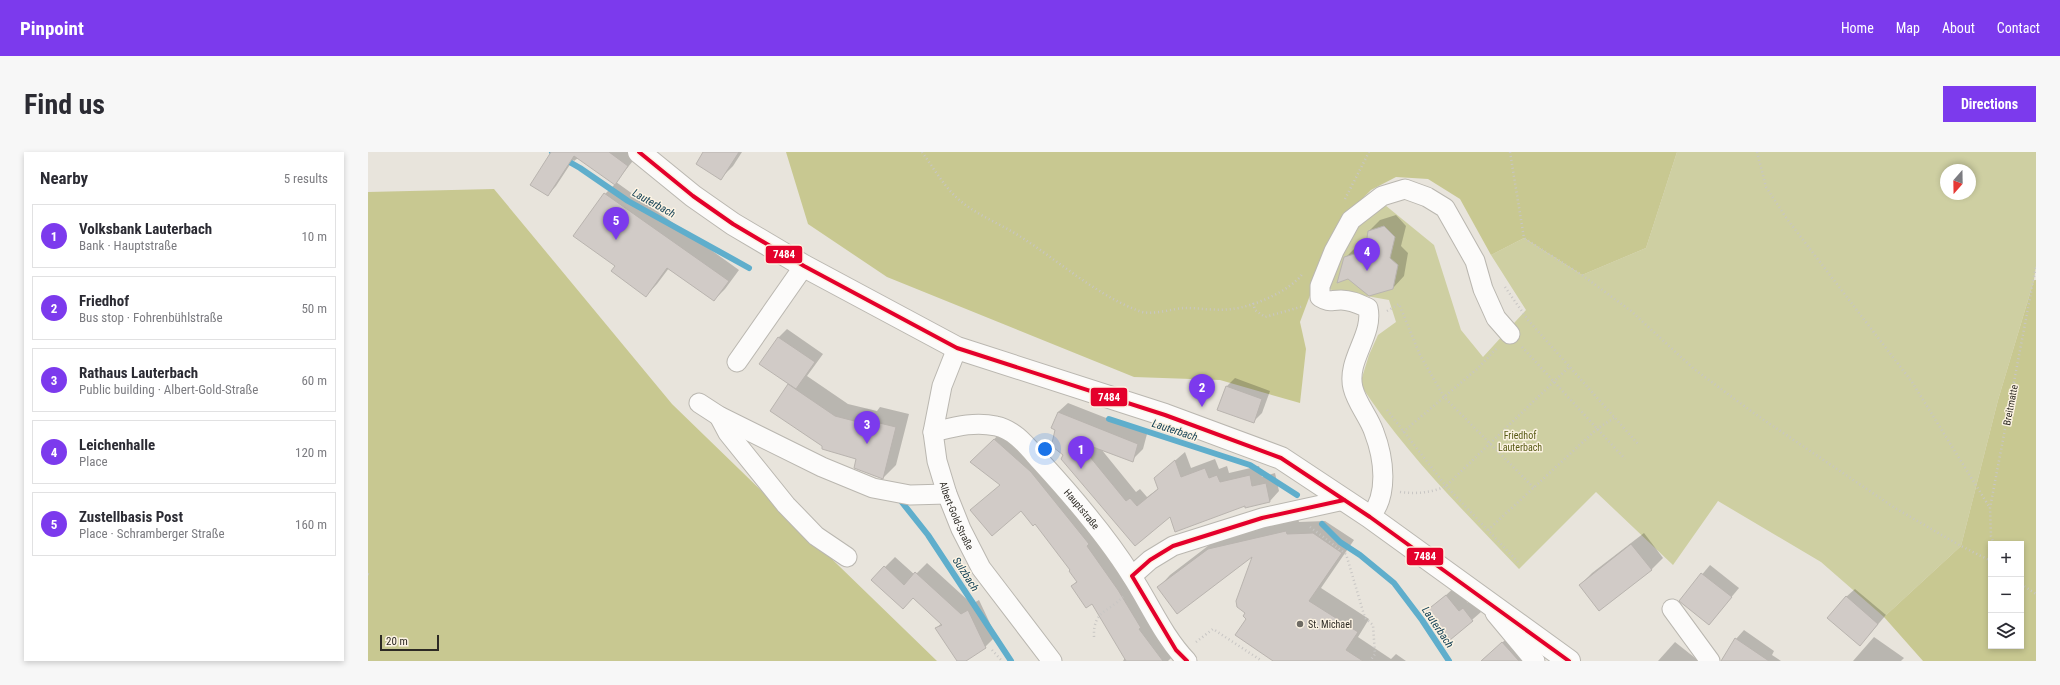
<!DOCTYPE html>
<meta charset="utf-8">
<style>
body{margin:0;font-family:"Roboto Condensed",sans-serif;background:#f7f7f7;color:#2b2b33}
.controls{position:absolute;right:12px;bottom:12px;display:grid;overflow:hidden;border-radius:0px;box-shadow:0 2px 6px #0003}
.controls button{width:36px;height:36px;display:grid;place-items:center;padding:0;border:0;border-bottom:1px solid #e1e1e2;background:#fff;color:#2b2b33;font:20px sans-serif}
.compass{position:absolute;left:1572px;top:12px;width:36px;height:36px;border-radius:50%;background:#fff;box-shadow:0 2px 6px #0003;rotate:200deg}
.scale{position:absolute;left:12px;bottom:10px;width:59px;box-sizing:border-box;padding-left:4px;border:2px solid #2d2a24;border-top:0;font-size:11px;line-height:14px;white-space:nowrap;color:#2d2a24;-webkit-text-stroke:3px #fcf3e3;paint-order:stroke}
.you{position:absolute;left:677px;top:297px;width:14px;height:14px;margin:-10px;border:3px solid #fff;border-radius:50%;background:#1a73e8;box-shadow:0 0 0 6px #1a73e833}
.badge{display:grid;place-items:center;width:26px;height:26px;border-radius:50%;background:#7c3aed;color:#fff;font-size:13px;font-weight:700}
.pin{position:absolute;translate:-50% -33px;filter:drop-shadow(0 1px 2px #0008)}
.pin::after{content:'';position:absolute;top:21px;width:14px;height:12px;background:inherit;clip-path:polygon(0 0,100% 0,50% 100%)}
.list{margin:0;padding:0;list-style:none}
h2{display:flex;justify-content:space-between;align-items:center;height:52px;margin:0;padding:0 16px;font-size:17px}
h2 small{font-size:13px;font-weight:400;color:#7c7c81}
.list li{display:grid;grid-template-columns:26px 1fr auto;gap:12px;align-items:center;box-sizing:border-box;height:64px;margin:0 8px 8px;padding:0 8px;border:1px solid #e1e1e2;border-radius:0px}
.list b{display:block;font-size:15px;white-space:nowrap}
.list p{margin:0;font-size:13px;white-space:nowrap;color:#7c7c81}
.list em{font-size:13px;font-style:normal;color:#7c7c81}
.icon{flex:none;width:22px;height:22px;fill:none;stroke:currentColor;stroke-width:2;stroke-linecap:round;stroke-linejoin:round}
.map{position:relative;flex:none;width:1668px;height:509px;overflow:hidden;border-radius:0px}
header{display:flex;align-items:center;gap:24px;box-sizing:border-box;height:56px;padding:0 20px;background:#7c3aed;color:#fff}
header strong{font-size:19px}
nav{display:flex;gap:22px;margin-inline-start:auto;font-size:14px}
.intro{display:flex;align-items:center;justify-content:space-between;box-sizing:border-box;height:96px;padding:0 24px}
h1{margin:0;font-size:28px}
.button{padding:10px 18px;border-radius:0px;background:#7c3aed;color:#fff;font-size:14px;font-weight:700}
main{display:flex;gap:24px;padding:0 24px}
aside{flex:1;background:#fff;border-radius:0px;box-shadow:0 2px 6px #0003}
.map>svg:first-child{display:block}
.green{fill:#cecfa2;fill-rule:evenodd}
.forest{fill:#c8c891;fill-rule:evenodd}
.shadow{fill:#0003}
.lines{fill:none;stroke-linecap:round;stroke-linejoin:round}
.stream{stroke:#5faecc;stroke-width:6}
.building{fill:#d1cbc7;stroke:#b9b4af}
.minor-casing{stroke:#bab7b0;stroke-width:21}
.major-casing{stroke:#bab7b0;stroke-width:24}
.path{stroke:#c8c6c4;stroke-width:2.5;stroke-dasharray:1 3;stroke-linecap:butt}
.minor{stroke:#fcfbfa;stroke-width:19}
.major{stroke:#fcfbfa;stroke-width:22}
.bus-1-casing{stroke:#fcf3e3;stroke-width:7}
.bus-1{stroke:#e4002b;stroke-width:4}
.poi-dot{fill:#6e6b64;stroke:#fcf3e3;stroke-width:1.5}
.labels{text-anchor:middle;stroke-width:3;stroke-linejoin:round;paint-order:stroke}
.street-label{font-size:10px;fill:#2d2a24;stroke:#fcf3e3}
.park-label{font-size:10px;fill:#585a15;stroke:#fcf3e3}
.poi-label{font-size:10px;fill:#2d2a24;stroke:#fcf3e3;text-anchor:start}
.water-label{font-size:11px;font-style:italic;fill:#164357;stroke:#fcf3e3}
.line-badge{stroke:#fcf3e3;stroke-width:1.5}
.badge-label{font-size:11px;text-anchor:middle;font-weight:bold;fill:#fff}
</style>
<header>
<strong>Pinpoint</strong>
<nav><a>Home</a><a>Map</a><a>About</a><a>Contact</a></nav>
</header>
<div class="intro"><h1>Find us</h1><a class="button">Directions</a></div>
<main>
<aside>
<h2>Nearby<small>5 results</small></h2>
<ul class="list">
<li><span class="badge">1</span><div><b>Volksbank Lauterbach</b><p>Bank · Hauptstraße</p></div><em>10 m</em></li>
<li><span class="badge">2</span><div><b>Friedhof</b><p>Bus stop · Fohrenbühlstraße</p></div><em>50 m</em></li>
<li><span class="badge">3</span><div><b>Rathaus Lauterbach</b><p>Public building · Albert-Gold-Straße</p></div><em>60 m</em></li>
<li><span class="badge">4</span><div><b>Leichenhalle</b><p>Place</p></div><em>120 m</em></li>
<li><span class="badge">5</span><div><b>Zustellbasis Post</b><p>Place · Schramberger Straße</p></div><em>160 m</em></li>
</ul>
</aside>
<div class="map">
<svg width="1668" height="509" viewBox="0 0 1668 509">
<rect width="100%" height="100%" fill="#e8e4dc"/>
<path class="green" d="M 1309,0 L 1668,0 L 1668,114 L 1666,128 L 1630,248 L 1593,394 L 1516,465 L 1453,410 L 1350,349 L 1305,413 L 1228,340 L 1151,417 C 1095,358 1036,300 992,232 L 1001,203 L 1010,183 L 1028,170 L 1021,148 L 959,137 L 985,78 L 1017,53 L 1066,93 L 1093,178 L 1115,205 L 1158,158 L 1123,103 L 1156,86 L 1214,123 L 1278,96 ZM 1578,18 L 1602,18 L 1602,42 L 1578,42 Z"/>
<g class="forest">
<path d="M 418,0 L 1309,0 L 1278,96 L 1214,123 L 1156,86 L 1123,103 L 1092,47 L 1060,27 L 1028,25 L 1003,38 L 976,65 L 953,114 L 932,170 L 938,197 L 932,251 L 852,228 L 766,225 L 519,125 L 440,72 Z"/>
<path d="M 126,37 L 304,252 L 569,509 L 0,509 L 0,40 Z"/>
<path d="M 1666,128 L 1668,128 L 1668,509 L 1555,509 L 1516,465 L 1593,394 L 1630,248 ZM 1623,392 L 1653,392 L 1653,494 L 1623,494 Z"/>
</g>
<g class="shadow">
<path d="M 185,0 L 261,0 L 268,5 L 248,30 L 371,118 L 357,137 L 346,148 L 301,116 L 289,132 L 278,144 L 248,113 L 237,42 L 247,32 L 210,6 L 206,9 L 205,8 L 188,34 L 180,43 Z"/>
<path d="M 337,0 L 374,0 L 365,14 L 353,26 Z"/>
<path d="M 1028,63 L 1038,74 L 1033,94 L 1040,101 L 1036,124 L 1025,136 L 977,106 L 989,94 L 999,91 L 1001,79 L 1012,68 Z"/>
<path d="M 419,177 L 455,202 L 439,224 L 480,252 L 509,259 L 512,255 L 541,262 L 528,313 L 515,326 L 490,306 L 456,294 L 421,233 L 422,231 L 393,211 L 411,185 Z"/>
<path d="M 867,226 L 902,239 L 894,261 L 885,270 L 859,234 Z"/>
<path d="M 700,251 L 779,282 L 775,297 L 765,307 L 733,297 L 768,340 L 772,337 L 779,345 L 791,336 L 787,326 L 817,300 L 823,316 L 847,307 L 851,317 L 859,314 L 861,321 L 891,314 L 894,325 L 907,321 L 911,339 L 902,349 L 802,364 L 767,393 L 696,303 L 690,260 Z"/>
<path d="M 635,278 L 730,382 L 806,503 L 800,509 L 755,509 L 757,506 L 724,451 L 704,434 L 709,429 L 703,418 L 667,371 L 633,333 L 604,310 Z"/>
<path d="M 930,367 L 931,370 L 957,369 L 986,388 L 953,436 L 1001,467 L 990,485 L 1023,507 L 1028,502 L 1038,509 L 906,509 L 879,466 L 879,461 L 886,402 L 790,436 L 802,423 L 853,384 Z"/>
<path d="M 1276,381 L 1295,406 L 1283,418 L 1212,433 L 1224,421 Z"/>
<path d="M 527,405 L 547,423 L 559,411 L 604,452 L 611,448 L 628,484 L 617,495 L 596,509 L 590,509 L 568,476 L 574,471 L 517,415 Z"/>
<path d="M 1342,413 L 1371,436 L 1341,472 L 1312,449 Z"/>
<path d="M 1087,435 L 1100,451 L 1104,448 L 1113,460 L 1082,487 L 1059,460 Z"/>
<path d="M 1487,437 L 1518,463 L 1500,484 L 1478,445 Z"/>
<path d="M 1376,478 L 1406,499 L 1404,503 L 1413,509 L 1360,509 L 1355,506 L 1368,487 Z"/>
<path d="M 1143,483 L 1160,509 L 1113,509 Z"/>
<path d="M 1506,485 L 1536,506 L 1533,509 L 1485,509 Z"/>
<path d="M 1307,490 L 1331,509 L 1290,509 Z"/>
</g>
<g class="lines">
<g class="stream">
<path d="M 184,0 L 212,16 L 260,49 L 381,116"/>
<path d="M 741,267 L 882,313 L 929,343"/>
<path d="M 533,349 L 560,383 L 643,509"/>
<path d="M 954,372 L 972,390 L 992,403 L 1026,431 L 1054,468 L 1081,509"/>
</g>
</g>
<g class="building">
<path d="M 183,0 L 241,0 L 260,14 L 247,33 L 206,4 L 180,44 L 162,33 Z"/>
<path d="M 335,0 L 371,0 L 353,28 L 328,12 Z"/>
<path d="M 236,41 L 361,129 L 346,149 L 299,116 L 278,145 L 243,119 L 247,114 L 205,84 Z"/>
<path d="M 1016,74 L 1027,85 L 1022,106 L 1030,113 L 1025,137 L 1001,144 L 980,127 L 969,131 L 976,105 L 997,99 L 1000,79 Z"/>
<path d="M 410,185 L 447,210 L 428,237 L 391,212 Z"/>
<path d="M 420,232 L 467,264 L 498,272 L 499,268 L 528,275 L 515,327 L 486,316 L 488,307 L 454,297 L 454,294 L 402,259 Z"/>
<path d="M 858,234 L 894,247 L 886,271 L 849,258 Z"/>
<path d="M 690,260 L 770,292 L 765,310 L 709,289 L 758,349 L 762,346 L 769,354 L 790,337 L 786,326 L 807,308 L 813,325 L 837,316 L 841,326 L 849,323 L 852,330 L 882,323 L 884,334 L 898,331 L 902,350 L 877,356 L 877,354 L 807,380 L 802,365 L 767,394 L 693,307 L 695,303 L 685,295 L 684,291 L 687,278 L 683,276 Z"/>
<path d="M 626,287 L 663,320 L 721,392 L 719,394 L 750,438 L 773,476 L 771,477 L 795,509 L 758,509 L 724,452 L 718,456 L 703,434 L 709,430 L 701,419 L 702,418 L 667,372 L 665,374 L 653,359 L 624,384 L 602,358 L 632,333 L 602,310 Z"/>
<path d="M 918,379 L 919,382 L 945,381 L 974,401 L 941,449 L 990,480 L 978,498 L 995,509 L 905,509 L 867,483 L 878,467 L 875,464 L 877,461 L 869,455 L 868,449 L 884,405 L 809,462 L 789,435 L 840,397 Z"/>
<path d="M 1263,392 L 1284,418 L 1231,459 L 1211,433 Z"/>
<path d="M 516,414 L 536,433 L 547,420 L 593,462 L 600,458 L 618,496 L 598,509 L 589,509 L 567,476 L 574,473 L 545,446 L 535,457 L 503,428 Z"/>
<path d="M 1333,421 L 1364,445 L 1341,473 L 1311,449 Z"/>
<path d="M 1078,443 L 1091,459 L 1095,456 L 1105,469 L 1082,488 L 1058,459 Z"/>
<path d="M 1478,444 L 1510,472 L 1492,494 L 1459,466 Z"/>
<path d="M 1367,486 L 1401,509 L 1353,509 Z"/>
<path d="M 1134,490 L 1151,509 L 1113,509 Z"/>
</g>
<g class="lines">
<defs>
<g id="minor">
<path id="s1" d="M 589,196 L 574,234 L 565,280 L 569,309 L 579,342 L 593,377 L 613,416 L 684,509"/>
<path d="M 369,210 L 436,114"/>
<path d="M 331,251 L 351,264 L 454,315 L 505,336 L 542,343 L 579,342"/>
<path d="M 351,264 L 360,281 L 418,353 L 448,384 L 479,405"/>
<path id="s2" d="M 565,280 C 586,275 606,269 628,274 C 648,278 661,297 674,311 C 706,346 738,383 763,423 C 782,452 795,484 819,509"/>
<path d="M 1002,365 C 1021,343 1016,306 1006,280 C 1001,265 989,252 985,236 C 978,208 1006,183 1000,156 C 991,152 983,148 973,148 C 962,148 962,151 952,145 L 952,134 L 966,99 L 983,68 L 1014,44 L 1037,37 L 1059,45 L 1077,56 L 1107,109 L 1115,137 L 1128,166 L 1142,182"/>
<path d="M 764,424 L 782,408 L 805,394 L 894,366 L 976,348"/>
<path d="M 1304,457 L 1342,509"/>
<path d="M 1127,461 L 1167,509"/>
</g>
<path id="major" d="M 271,0 L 325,44 L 365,72 L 436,114 L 589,196 L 797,263 L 913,306 L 1002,365 L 1201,509"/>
</defs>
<use href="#minor" class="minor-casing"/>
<use href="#major" class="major-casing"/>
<g class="path">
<path d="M 554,0 C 565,15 575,33 589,46 C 609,64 634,72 656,87 C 693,111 729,143 771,159 C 784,164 802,157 816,156 C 832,156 848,159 864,157 C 885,155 924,138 935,121"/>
<path d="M 1142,0 L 1156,86 L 1214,123 L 1263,159 L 1326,217 L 1387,262 L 1527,356 L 1593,394 L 1623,409"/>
<path d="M 1389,0 L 1398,35 L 1419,67 L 1544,230 L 1622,356"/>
<path d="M 977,47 L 1001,0"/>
<path d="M 1137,135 L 1160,168 L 1271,293"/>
<path d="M 885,151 L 887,158 L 897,165 L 936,154"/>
<path d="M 1019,159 L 1031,152 L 1052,203 L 1076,245 L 1166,336"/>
<path d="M 1154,195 L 1257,307"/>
<path d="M 1019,258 L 1078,334 L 1150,410"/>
<path d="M 1035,280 L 1109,217 L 1129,196"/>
<path d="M 1032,340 C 1049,342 1063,341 1078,334 L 1202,214"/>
<path d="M 942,375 L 978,402 L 997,466 L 1005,473 L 1007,502 L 1002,509"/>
<path d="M 1120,378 L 1230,276 L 1246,266"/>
<path d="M 1626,392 L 1623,384 L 1622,356 L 1668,114"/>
<path d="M 0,422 L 2,423"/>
<path d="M 1653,432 L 1668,442"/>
<path d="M 726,485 C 725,459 739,461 755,445"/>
<path d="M 828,490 L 845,477 L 894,509"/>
<path d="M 624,498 L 634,509"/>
</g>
<use href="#minor" class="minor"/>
<use href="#major" class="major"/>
<defs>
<g id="bus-1">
<path d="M 271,0 L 325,44 L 365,72 L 436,114 L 589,196 L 797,263 L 913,306 L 1002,365 L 1201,509"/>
<path d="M 819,509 L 808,498 L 764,424 L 782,408 L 805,394 L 894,366 L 976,348"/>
</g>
</defs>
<use href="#bus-1" class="bus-1-casing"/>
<use href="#bus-1" class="bus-1"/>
</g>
<circle class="poi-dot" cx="932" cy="472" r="4"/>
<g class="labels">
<g class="street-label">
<text transform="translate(1642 253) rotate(-79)" y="4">Breitmatte</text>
<text dy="4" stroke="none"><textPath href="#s2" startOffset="185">Hauptstraße</textPath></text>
<text dy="4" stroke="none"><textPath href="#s1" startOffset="175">Albert-Gold-Straße</textPath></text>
</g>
<g class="park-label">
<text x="1152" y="287">Friedhof<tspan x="1152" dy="12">Lauterbach</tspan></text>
</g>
<g class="poi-label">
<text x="940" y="476">St. Michael</text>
</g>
<g class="water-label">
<text transform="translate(286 51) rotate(29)" y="4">Lauterbach</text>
<text transform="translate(807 278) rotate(18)" y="4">Lauterbach</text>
<text transform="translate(598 422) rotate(57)" y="4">Sulzbach</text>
<text transform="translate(1070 475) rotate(56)" y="4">Lauterbach</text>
</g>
</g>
<g class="line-badge">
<rect x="397" y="93" width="38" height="19" rx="4" fill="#e4002b"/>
<rect x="722" y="235" width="38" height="20" rx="4" fill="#e4002b"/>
<rect x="1038" y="395" width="38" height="19" rx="4" fill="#e4002b"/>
</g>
<g class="badge-label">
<text x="416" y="106">7484</text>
<text x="741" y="249">7484</text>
<text x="1057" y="408">7484</text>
</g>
</svg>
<div class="controls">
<button>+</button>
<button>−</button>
<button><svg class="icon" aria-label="layers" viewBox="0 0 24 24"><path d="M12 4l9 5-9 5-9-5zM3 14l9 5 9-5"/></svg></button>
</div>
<svg class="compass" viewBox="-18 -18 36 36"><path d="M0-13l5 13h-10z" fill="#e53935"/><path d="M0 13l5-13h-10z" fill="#7c7c81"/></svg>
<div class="scale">20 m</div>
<div class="you"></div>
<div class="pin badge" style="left:713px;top:317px">1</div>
<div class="pin badge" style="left:834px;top:255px">2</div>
<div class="pin badge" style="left:499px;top:292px">3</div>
<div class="pin badge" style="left:999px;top:119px">4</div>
<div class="pin badge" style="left:248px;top:88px">5</div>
</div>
</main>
